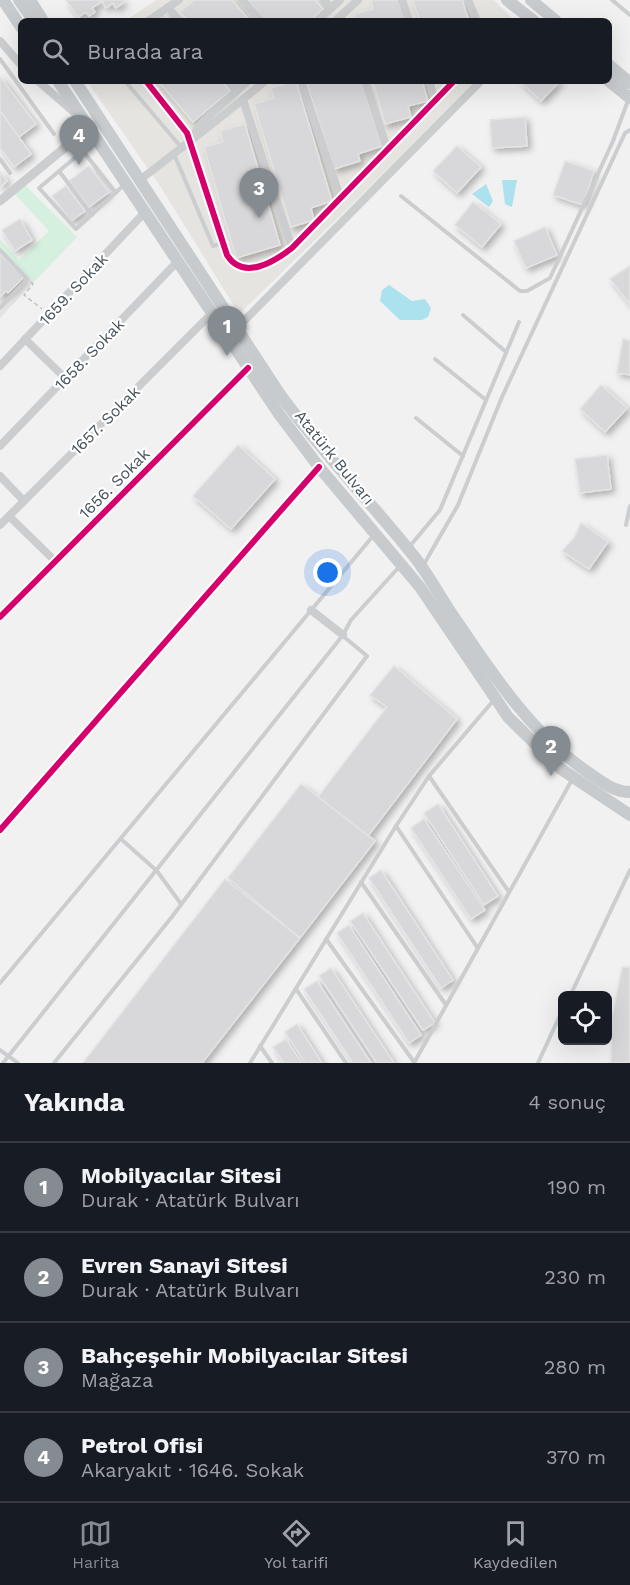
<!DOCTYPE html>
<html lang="tr">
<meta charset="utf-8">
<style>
body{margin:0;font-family:"Work Sans",sans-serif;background:#242831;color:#f1f3f6}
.controls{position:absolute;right:18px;bottom:18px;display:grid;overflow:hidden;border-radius:9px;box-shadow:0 6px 24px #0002}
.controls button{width:54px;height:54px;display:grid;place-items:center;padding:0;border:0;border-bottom:2px solid #363941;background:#171b24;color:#f1f3f6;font:30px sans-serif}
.you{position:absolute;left:328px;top:573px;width:21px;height:21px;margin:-15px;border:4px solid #fff;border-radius:50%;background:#1a73e8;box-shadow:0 0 0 9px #1a73e833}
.badge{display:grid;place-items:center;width:39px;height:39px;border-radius:50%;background:#848b91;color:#fff;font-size:20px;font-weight:700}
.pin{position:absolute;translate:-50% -50px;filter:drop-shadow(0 2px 3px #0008)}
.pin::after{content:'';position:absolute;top:32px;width:21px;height:18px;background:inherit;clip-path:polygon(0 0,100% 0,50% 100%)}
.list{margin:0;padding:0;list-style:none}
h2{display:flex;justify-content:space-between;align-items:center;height:78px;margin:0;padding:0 24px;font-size:26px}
h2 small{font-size:20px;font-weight:400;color:#9ea1a6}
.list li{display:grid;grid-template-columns:39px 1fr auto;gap:18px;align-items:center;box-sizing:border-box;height:90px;padding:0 24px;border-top:2px solid #363941}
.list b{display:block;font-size:22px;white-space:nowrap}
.list p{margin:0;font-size:20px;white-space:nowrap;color:#9ea1a6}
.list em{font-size:20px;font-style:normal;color:#9ea1a6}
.icon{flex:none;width:33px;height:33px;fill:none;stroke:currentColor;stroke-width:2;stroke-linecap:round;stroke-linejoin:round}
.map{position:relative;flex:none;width:630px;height:1063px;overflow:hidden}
.search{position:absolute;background:#171b24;box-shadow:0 6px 24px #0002;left:18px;right:18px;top:18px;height:66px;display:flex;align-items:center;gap:15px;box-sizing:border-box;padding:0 21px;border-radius:9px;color:#9ea1a6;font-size:22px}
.sheet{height:438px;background:#171b24}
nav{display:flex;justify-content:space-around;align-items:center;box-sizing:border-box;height:84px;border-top:2px solid #363941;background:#171b24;font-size:16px;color:#9ea1a6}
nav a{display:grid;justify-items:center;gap:3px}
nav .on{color:#848b91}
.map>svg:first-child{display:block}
.commercial{fill:#e6e4e0}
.education{fill:#e4e2e3}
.green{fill:#d6f0df}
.water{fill:#abe2ee}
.building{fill:#d8d8da;stroke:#e3e3e4;stroke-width:1.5;filter:url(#shadow)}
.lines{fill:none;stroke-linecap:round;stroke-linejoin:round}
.path{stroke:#b9c5c1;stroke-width:1.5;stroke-dasharray:4.5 3;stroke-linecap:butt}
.service{stroke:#cbcdcf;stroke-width:4}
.minor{stroke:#cbcdcf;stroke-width:8}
.tertiary{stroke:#cbcdcf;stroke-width:9}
.primary{stroke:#c7cbce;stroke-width:12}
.cycleway-casing{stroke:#fff;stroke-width:10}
.cycleway{stroke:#d6006c;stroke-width:6}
.labels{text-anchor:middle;stroke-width:4.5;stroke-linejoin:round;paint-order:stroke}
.street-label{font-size:16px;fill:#48545e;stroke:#fff}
</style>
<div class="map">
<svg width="630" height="1063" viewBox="0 0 630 1063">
<defs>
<filter id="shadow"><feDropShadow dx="3.5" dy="3.5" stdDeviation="3" flood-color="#0004"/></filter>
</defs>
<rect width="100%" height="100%" fill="#f2f1f1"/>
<g class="commercial">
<path d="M 156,0 L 494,0 L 515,21 L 125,21 Z"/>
<path d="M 87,81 L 475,81 L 412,146 L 239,314 L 162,189 Z"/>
</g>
<path class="education" d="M 0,248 L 34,282 L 0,318 Z"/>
<path class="green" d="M 23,183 L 77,237 L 34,282 L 0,248 L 0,239 L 19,260 L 49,231 L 12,191 Z"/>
<g class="water">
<path d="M 502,180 L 517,180 L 512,207 L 505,204 Z"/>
<path d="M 486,184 L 493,201 L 489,207 L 472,194 Z"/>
<path d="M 389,285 L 412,301 L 425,299 L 431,308 L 428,317 L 422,320 L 400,320 L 380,301 L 382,290 Z"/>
</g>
<g class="building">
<path d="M 66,0 L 123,0 L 124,2 L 116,8 L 113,3 L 106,8 L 102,1 L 92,8 L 95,12 L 89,16 L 86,12 L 78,17 Z"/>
<path d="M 194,0 L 232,0 L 250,21 L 188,21 L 180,12 Z"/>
<path d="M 247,0 L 315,0 L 323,9 L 310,21 L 266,21 Z"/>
<path d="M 371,0 L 399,0 L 405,21 L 356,21 L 355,14 L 373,9 Z"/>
<path d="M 413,0 L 462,0 L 469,21 L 420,21 Z"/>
<path d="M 164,14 L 170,21 L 156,21 Z"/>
<path d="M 0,77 L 36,124 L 19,137 L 0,111 Z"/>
<path d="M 158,81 L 222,81 L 230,91 L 193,122 Z"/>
<path d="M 296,81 L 332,201 L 311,208 L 314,220 L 291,227 L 254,104 L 274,98 L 271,88 Z"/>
<path d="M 306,81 L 361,81 L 382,146 L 358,154 L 360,161 L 334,169 Z"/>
<path d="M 373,81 L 422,81 L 428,101 L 408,106 L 411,117 L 385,124 Z"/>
<path d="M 520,81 L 560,81 L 541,101 Z"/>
<path d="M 0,111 L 31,154 L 14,167 L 0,148 Z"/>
<path d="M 525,117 L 527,146 L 492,148 L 490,120 Z"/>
<path d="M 245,124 L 280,245 L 236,258 L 204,147 L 223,142 L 220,131 Z"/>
<path d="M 457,146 L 481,167 L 457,193 L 433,171 Z"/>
<path d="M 565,161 L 594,171 L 583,205 L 553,195 Z"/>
<path d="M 89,166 L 109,192 L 89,207 L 69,181 Z"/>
<path d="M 0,172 L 7,181 L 0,187 Z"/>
<path d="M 66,186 L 85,211 L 71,221 L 52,196 Z"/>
<path d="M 473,202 L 501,224 L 482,247 L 455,225 Z"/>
<path d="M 20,219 L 32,240 L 15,251 L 2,230 Z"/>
<path d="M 545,227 L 557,255 L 526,268 L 514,241 Z"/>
<path d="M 0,254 L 24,277 L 8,293 L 6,291 L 0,297 Z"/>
<path d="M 630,266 L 630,304 L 610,279 Z"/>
<path d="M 623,339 L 630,341 L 630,375 L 617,373 Z"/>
<path d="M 601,385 L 627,408 L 605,432 L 580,409 Z"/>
<path d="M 238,445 L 275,479 L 231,529 L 193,496 Z"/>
<path d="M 607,455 L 611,489 L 580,493 L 575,459 Z"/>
<path d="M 581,523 L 608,542 L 589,569 L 562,551 L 574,538 Z"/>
<path d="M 394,666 L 457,719 L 368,836 L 318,797 L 387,707 L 370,695 Z"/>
<path d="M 301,784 L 375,841 L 300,938 L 228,878 Z"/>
<path d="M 438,804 L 498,896 L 484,905 L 424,813 Z"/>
<path d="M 424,819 L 485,910 L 471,919 L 411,828 Z"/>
<path d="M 381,870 L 453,980 L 441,988 L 369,878 Z"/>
<path d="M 225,879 L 300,938 L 202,1063 L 83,1063 Z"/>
<path d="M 363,913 L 435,1023 L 423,1030 L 350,921 Z"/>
<path d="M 349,925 L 421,1035 L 409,1043 L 337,933 Z"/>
<path d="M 622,967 L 630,967 L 630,1063 L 611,1063 L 612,1019 Z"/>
<path d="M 331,968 L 394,1063 L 377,1063 L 319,976 Z"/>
<path d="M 317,981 L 371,1063 L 353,1063 L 304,989 Z"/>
<path d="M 297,1024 L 322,1063 L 305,1063 L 285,1032 Z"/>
<path d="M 286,1039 L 302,1063 L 284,1063 L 273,1047 Z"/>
</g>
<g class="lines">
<path class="path" d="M 31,282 L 33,284 L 24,295 L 42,309"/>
<g class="service">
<path d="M 612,0 L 630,15"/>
<path d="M 0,59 L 54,134"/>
<path d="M 125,81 L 181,147"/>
<path d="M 88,134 L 83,151 L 39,188 L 76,229 L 125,184"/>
<path d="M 83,151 L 116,193"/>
<path d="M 174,154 L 213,246 L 223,243"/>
<path d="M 0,159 L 10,173"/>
<path d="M 59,171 L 92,215"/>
<path d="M 401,196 L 520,291 L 527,291 L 550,278 L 613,141 L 629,98"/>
<path d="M 0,250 L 27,279 L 0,308"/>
<path d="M 463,315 L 506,352"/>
<path d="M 435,359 L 486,400"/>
<path d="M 416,418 L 463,456"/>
<path d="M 626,525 L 630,506"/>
<path d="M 410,546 L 440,510 L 519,322"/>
<path d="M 424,564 L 458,505 L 502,397 L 625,133 L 630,130"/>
<path d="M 429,776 L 509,892"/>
<path d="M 396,826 L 477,947"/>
<path d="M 121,839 L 157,871 L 181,904"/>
<path d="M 361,882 L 446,1005"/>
<path d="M 326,939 L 414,1062"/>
<path d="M 0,983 L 373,536"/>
<path d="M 296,989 L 346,1063"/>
<path d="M 570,996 L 630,870"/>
<path d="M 260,1046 L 272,1063"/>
<path d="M 0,1050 L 18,1063"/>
<path d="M 3,1063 L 343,635 L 351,620 L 399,567"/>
<path d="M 54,1063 L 171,918 L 367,656 L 343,636"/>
<path d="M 250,1063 L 396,826 L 429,776 L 493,701"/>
<path d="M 414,1063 L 573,778"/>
<path d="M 538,1063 L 562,1011"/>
</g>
<g class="minor">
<path d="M 242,0 L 261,21"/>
<path d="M 324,0 L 331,8"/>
<path d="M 402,0 L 409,21"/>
<path d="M 468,0 L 477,21"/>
<path d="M 168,7 L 179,21"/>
<path d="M 148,21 L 179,0"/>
<path d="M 317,21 L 340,0"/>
<path d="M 335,21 L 358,0"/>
<path d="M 0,41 L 21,65"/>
<path d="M 38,81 L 76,114"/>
<path d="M 146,81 L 187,133 L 227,255 C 243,281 274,262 292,248 L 454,81"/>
<path d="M 229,81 L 237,91"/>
<path d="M 301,81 L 340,197"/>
<path d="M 365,81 L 387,149"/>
<path d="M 429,81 L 435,100"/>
<path d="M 243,100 L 292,248"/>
<path d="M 191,139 L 202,122 L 248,81"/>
<path d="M 140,180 C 182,147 224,116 265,81"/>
<path d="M 237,328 L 481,81"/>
<path d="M 25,339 L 65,378"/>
<path d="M 0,366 L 145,212"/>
<path d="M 0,446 L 177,262"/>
<path d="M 0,476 L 24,501"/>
<path d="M 9,516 L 55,561"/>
<path d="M 0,525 L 211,314"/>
<path d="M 311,610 L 343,635"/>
<path d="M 0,617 L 248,368"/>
<path d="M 0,830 L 319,467"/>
</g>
<path class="tertiary" d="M 0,201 L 90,127"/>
<g class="primary">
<path d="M 3,0 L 21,27"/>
<path d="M 19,0 L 34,21"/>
<path d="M 30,0 L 43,21"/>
<path d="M 507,0 L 534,21"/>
<path d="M 531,0 L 556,21"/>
<path d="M 609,65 L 630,83"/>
<path d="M 58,81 L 279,414 L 319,467 L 420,587 L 508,717 L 561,769 L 630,815"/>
<path d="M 75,81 L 279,393 C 320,450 369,500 413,555 C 430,576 442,601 458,623 C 495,678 534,736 589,773 C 602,782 614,792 630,792"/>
<path d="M 609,81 L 630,98"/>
</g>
<defs>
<g id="cycleway">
<path d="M 146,81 L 187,133 L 227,255 C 243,281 274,262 292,248 L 454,81"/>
<path d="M 0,617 L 248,368"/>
<path d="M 0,830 L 319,467"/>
</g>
</defs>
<use href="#cycleway" class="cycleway-casing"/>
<use href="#cycleway" class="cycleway"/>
</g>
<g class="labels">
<g class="street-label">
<text transform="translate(73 289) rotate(-47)" y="6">1659. Sokak</text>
<text transform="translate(89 354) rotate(-46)" y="6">1658. Sokak</text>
<text transform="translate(105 420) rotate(-45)" y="6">1657. Sokak</text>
<text transform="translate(335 457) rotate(51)" y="6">Atatürk Bulvarı</text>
<text transform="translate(114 483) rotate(-45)" y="6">1656. Sokak</text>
</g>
</g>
</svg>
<div class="controls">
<button><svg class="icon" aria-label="locate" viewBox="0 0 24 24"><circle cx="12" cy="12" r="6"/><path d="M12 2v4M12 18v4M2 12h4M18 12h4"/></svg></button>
</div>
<div class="you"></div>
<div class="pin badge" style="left:227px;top:356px">1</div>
<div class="pin badge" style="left:551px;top:776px">2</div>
<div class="pin badge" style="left:259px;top:218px">3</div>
<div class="pin badge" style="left:79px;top:165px">4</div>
<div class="search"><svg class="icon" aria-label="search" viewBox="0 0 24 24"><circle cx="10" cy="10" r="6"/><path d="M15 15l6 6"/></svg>Burada ara</div>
</div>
<section class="sheet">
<h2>Yakında<small>4 sonuç</small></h2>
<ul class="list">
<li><span class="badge">1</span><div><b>Mobilyacılar Sitesi</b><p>Durak · Atatürk Bulvarı</p></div><em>190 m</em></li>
<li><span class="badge">2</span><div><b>Evren Sanayi Sitesi</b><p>Durak · Atatürk Bulvarı</p></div><em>230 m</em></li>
<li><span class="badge">3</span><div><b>Bahçeşehir Mobilyacılar Sitesi</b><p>Mağaza</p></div><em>280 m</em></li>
<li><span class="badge">4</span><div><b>Petrol Ofisi</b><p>Akaryakıt · 1646. Sokak</p></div><em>370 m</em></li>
</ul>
</section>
<nav>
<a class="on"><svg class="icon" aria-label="map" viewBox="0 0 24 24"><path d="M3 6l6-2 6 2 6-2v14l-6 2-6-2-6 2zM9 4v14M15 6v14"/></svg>Harita</a>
<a><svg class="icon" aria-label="directions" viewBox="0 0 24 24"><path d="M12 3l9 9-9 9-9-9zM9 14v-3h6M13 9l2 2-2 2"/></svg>Yol tarifi</a>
<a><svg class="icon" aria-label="saved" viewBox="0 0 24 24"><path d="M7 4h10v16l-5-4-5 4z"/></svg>Kaydedilen</a>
</nav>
